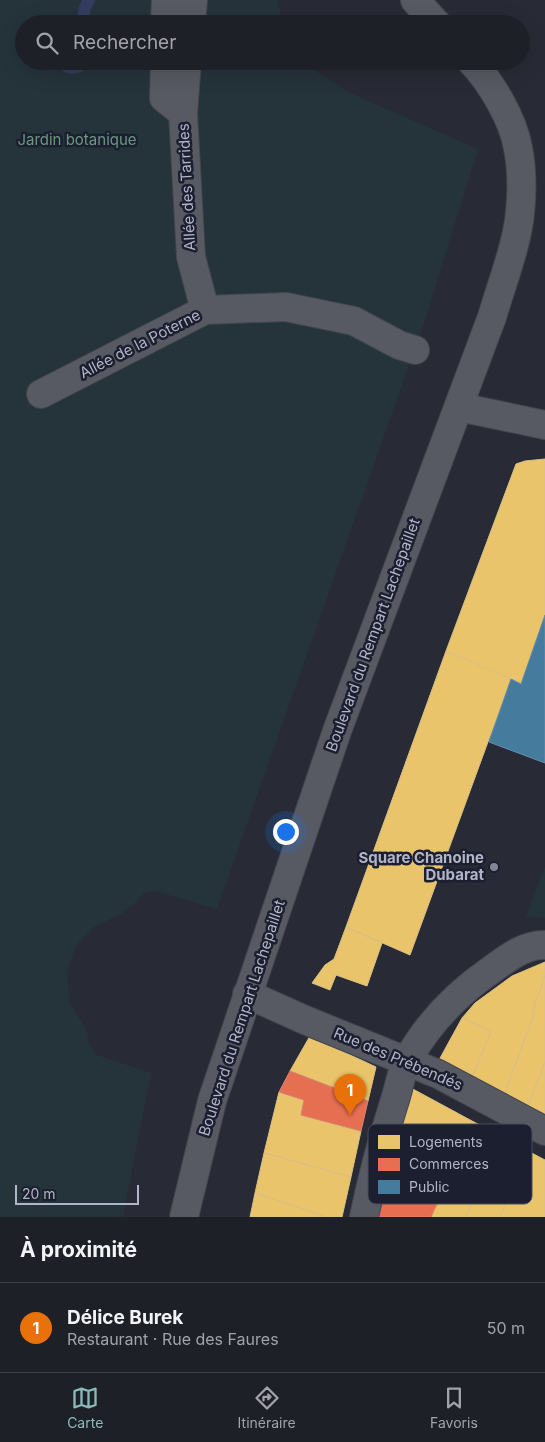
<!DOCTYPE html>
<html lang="fr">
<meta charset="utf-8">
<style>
body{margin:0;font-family:Inter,sans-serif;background:#2b2d34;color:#f1f3f6}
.scale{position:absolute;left:15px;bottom:12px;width:124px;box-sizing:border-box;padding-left:5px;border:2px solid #b2b5c7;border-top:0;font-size:14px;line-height:18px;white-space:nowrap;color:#b2b5c7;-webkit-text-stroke:4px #1c1f30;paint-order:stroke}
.you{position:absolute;left:285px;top:831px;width:18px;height:18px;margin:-12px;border:4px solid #fff;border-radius:50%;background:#1a73e8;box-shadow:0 0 0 8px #1a73e833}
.badge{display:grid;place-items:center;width:32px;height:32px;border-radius:50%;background:#8bbbb9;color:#fff;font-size:16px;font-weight:700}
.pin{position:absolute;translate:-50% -41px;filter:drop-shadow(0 1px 2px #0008)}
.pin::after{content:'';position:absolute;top:26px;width:18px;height:15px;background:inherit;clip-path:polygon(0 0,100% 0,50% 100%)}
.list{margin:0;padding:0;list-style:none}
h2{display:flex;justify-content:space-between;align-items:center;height:65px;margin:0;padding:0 20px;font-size:21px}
h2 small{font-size:16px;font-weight:400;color:#a1a3a8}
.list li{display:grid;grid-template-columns:32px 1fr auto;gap:15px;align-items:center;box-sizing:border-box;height:90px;padding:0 20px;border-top:1px solid #3c3e45}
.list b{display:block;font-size:19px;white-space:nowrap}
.list p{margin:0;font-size:16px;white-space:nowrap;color:#a1a3a8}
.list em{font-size:16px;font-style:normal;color:#a1a3a8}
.icon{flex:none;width:28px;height:28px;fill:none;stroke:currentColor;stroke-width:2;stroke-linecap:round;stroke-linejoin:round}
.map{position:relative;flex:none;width:545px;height:1217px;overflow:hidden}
.search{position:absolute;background:#1e2028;box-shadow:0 5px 20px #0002;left:15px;right:15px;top:15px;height:55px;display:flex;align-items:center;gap:12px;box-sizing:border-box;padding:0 18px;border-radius:28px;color:#a1a3a8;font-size:19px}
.sheet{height:155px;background:#1e2028}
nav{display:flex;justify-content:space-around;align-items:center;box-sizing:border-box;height:70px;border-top:1px solid #3c3e45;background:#1e2028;font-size:14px;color:#a1a3a8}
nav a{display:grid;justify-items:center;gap:2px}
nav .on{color:#8bbbb9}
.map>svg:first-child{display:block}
.green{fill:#25333b}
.water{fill:#353d5e}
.homes{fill:#e9c46a;stroke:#d8c086}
.shops{fill:#e76f51;stroke:#d78474}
.public{fill:#457b9d;stroke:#668caa}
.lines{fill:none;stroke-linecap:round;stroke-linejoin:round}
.stream{stroke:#353d5e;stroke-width:12}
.minor-casing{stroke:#44464e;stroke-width:30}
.minor{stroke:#585a63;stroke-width:28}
.poi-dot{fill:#828594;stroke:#1c1f30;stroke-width:2}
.labels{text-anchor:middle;stroke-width:5;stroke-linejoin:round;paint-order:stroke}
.park-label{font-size:15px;fill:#69987e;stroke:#1c1f30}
.street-label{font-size:15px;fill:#b2b5c7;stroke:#1c1f30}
.poi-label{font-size:15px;font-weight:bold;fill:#b2b5c7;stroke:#1c1f30;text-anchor:end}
.key{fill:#1c1f30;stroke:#494c5d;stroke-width:1}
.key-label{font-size:14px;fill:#b2b5c7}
</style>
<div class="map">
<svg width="545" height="1217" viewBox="0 0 545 1217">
<rect width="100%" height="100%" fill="#282b35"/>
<g class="green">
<path d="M 0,0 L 277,0 L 283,24 L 24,24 L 24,61 L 306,61 L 311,68 L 350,93 L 478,149 L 426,317 L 217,909 L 155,891 L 144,893 L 136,902 L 121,914 L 94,927 L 76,945 L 67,973 L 70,1003 L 87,1031 L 89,1045 L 97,1055 L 151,1073 L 123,1217 L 0,1217 Z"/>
<path d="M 545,866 L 545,918 L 526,917 Z"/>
</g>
<g class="water">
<path d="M 69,16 C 76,17 85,17 89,24 L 56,24 L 61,19 Z"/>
<path d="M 58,61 L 93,61 C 85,73 70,79 59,68 Z"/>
</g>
<g class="homes">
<path d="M 545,459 L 545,615 L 521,684 L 446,651 L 516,464 L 525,461 Z"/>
<path d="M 446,651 L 511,679 L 410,955 L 346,927 Z"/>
<path d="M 346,927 L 382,943 L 367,986 L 336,975 L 330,990 L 312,983 L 325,965 L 334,959 Z"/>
<path d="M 545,962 L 545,976 L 532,1013 L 534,1014 L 505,1093 L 472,1077 L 491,1031 L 462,1018 L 475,1003 L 512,976 Z"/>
<path d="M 545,976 L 545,1062 L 528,1106 L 505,1093 L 534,1014 L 532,1013 Z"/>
<path d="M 462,1018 L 491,1031 L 472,1077 L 439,1060 Z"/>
<path d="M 310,1036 L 376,1067 L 368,1101 L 290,1071 Z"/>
<path d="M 545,1062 L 545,1114 L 528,1106 Z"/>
<path d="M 411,1088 L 472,1121 L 448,1177 L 387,1158 Z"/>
<path d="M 279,1092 L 304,1100 L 301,1115 L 361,1131 L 351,1177 L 264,1153 Z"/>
<path d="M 472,1121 L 501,1136 L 466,1217 L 431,1217 Z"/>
<path d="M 501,1136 L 526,1150 L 500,1217 L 466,1217 Z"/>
<path d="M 526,1150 L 545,1160 L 545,1217 L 500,1217 Z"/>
<path d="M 264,1153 L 351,1177 L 342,1217 L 327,1217 L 255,1193 Z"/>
<path d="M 255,1193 L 327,1217 L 250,1217 Z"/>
</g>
<g class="shops">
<path d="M 290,1071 L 368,1101 L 361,1131 L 301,1115 L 304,1100 L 279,1092 Z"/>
<path d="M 380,1185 L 437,1204 L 431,1217 L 372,1217 Z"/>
</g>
<path class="public" d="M 545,615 L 545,763 L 489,742 L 511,679 L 521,684 Z"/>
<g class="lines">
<path class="stream" d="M 83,19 L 85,7 L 89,0"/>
<defs>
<g id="minor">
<path d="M 415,0 L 437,24"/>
<path d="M 165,24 L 166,0"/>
<path d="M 191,24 L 193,0"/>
<path d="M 165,61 L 164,98 L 183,113"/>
<path d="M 187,61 L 183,113 L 191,257 L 205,310"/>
<path d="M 41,394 L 205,310 L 286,307 L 354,321 L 399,345 L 415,350"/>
<path d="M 459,407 L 545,425"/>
<path d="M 247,994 L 305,1020 L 438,1074 L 545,1131"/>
<path d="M 184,1217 L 212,1101 L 337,731 L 492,317 C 501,286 517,245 520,213 C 522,193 522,168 518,148 C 513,119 491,82 471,61"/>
<path d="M 364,1217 C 372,1177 382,1141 394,1103 C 399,1089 401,1071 408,1059 C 429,1022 456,994 491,970 C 506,959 525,944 545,945"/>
</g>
</defs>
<use href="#minor" class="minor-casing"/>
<use href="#minor" class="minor"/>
</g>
<circle class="poi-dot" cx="494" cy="867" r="5"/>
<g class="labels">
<g class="park-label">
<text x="77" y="145">Jardin botanique</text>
</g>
<g class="street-label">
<text transform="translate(187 187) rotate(-93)" y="5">Allée des Tarrides</text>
<text transform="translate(140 344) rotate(-27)" y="5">Allée de la Poterne</text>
<text transform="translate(373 635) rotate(-70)" y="5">Boulevard du Rempart Lachepaillet</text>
<text transform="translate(242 1018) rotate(-72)" y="5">Boulevard du Rempart Lachepaillet</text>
<text transform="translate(398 1059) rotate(23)" y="5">Rue des Prébendés</text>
</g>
<g class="poi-label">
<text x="484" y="863">Square Chanoine<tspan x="484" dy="17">Dubarat</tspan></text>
</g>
</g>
<rect x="368" y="1124" width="164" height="80" rx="8" class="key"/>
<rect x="378" y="1135" width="22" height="14" fill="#e9c46a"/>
<rect x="378" y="1158" width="22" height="13" fill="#e76f51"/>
<rect x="378" y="1180" width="22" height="14" fill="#457b9d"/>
<g class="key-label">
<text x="409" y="1147">Logements</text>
<text x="409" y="1169">Commerces</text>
<text x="409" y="1192">Public</text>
</g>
</svg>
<div class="scale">20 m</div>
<div class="you"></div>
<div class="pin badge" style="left:350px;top:1115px;background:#e8710a">1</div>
<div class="search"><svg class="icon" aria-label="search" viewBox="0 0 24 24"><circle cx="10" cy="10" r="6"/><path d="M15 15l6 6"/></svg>Rechercher</div>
</div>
<section class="sheet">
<h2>À proximité<small></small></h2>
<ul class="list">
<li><span class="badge" style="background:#e8710a">1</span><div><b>Délice Burek</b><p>Restaurant · Rue des Faures</p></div><em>50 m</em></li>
</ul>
</section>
<nav>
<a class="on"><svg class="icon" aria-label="map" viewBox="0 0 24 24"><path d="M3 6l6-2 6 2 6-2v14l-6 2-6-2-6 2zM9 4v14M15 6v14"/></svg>Carte</a>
<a><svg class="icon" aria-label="directions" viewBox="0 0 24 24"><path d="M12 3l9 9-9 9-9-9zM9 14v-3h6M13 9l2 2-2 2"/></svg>Itinéraire</a>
<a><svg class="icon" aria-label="saved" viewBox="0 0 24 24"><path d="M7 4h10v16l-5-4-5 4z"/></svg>Favoris</a>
</nav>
